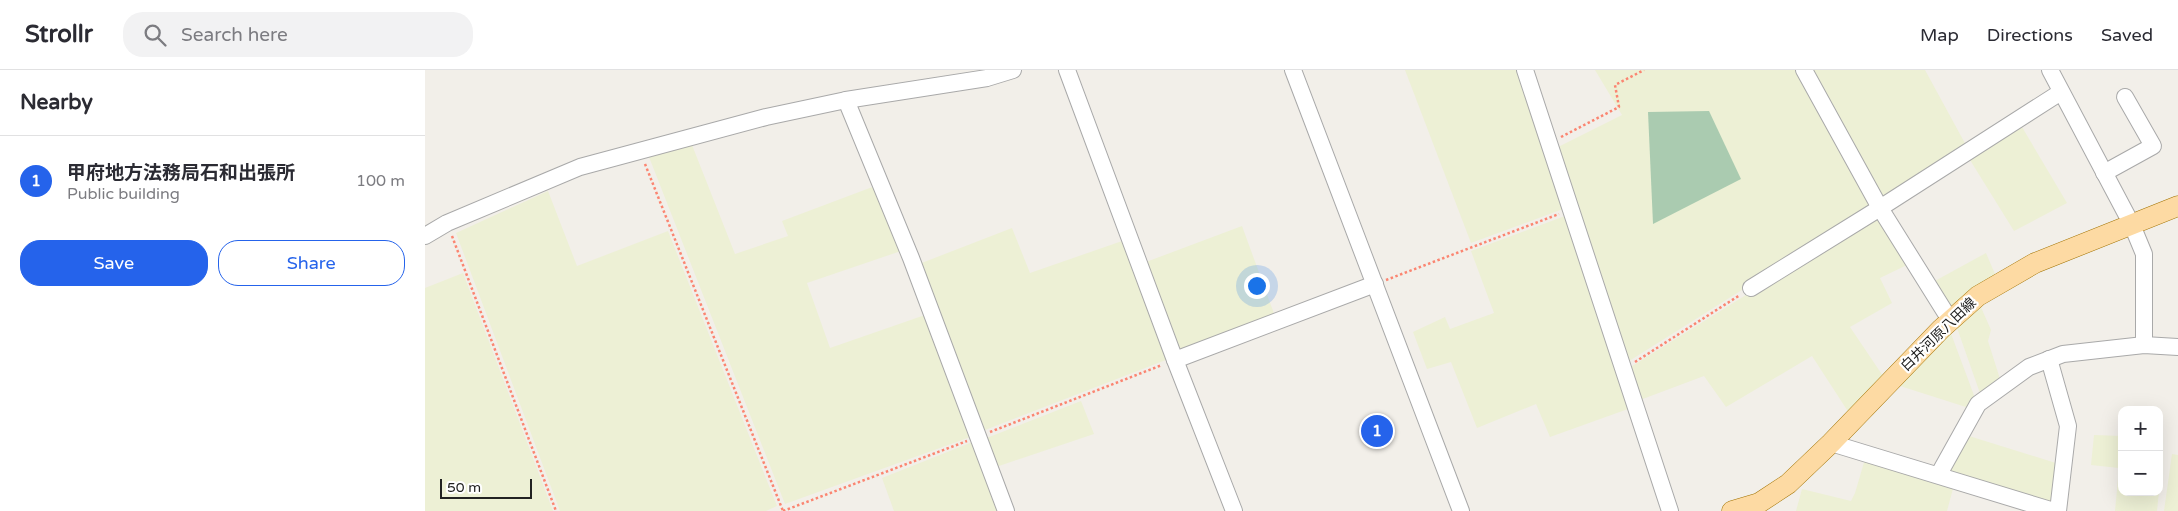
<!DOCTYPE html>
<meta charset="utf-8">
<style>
body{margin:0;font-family:"Varela Round","Noto Sans JP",sans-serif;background:#f2f2f3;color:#2b2b33}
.controls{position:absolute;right:15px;bottom:15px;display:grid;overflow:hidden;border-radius:10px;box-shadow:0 5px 20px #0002}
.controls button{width:45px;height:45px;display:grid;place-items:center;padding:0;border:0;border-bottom:1px solid #e1e1e2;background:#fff;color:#2b2b33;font:25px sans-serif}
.scale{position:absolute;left:15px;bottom:12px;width:92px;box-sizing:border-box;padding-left:5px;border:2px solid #222;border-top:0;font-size:14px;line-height:18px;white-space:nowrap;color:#222;-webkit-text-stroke:4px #fff;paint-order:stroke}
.you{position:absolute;left:831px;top:215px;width:18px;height:18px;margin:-12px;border:4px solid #fff;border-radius:50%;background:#1a73e8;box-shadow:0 0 0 8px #1a73e833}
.badge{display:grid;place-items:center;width:32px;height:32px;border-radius:50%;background:#2563eb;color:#fff;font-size:16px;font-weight:700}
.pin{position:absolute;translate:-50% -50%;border:2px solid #fff;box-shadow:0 1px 5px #0006}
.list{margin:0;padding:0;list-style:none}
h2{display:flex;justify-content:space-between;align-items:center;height:65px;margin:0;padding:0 20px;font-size:21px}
h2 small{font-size:16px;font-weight:400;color:#7c7c81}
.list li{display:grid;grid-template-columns:32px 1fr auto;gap:15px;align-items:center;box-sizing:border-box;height:90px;padding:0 20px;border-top:1px solid #e1e1e2}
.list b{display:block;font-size:19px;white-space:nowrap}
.list p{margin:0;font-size:16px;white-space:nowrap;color:#7c7c81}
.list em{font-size:16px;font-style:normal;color:#7c7c81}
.actions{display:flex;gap:10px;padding:15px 20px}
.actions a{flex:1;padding:11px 0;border:1px solid #2563eb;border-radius:20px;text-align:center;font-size:18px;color:#2563eb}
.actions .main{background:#2563eb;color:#fff}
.icon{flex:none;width:28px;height:28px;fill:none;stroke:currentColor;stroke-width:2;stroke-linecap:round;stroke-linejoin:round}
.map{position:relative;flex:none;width:1753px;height:441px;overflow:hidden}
header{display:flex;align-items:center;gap:30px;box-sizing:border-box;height:70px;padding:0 25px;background:#fff;border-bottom:1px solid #e1e1e2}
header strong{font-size:24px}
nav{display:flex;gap:28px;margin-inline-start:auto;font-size:18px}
.search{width:350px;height:45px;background:#f2f2f3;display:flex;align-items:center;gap:12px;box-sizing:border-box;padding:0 18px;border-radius:20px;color:#7c7c81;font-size:19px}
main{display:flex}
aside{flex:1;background:#fff}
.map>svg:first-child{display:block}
.farmland{fill:#edf0d5}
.cemetery{fill:#aacbb0}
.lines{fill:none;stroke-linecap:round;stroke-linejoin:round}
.minor-casing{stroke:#a9a9a9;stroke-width:18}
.major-casing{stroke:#a07200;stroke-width:21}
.path{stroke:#fb8571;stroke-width:2.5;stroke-dasharray:2.5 2.5;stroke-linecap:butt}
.minor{stroke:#fff;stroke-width:16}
.major{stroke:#fddaa3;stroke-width:20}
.labels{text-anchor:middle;stroke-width:4.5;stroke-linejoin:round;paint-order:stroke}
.street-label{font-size:14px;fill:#222;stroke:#fff}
</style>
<header>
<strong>Strollr</strong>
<div class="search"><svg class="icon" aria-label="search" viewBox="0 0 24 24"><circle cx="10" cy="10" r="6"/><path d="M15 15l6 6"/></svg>Search here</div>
<nav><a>Map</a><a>Directions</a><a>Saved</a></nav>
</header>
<main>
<aside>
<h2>Nearby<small></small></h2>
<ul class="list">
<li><span class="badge">1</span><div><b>甲府地方法務局石和出張所</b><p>Public building</p></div><em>100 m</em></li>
</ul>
<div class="actions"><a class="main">Save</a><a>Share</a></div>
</aside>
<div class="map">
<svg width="1753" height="441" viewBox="0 0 1753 441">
<rect width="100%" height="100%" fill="#f2efe9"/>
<g class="farmland">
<path d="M 980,0 L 1094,0 L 1138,139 L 1046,173 Z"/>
<path d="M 1170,0 L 1375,0 L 1450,136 L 1201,293 L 1133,77 L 1197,45 Z"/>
<path d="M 1386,0 L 1500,0 L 1542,77 L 1458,132 Z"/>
<path d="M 1597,57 L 1642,133 L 1589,161 L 1545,90 Z"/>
<path d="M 267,75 L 310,184 L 363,166 L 357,151 L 450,116 L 476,181 L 382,213 L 405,278 L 500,245 L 548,366 L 360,434 L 224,87 Z"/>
<path d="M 123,121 L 152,196 L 243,161 L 352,436 L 341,441 L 135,441 L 31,163 Z"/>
<path d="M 1451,144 L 1484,194 L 1455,208 L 1467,233 L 1425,257 L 1458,306 L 1424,343 L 1387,286 L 1301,337 L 1279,306 L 1215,330 L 1204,298 Z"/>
<path d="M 1140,146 L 1203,339 L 1125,367 L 1111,334 L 1052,358 L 1026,292 L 1002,299 L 988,262 L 1020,247 L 1025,259 L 1069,243 L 1046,181 Z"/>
<path d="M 817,156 L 851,249 L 754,284 L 721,192 Z"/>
<path d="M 587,158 L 605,203 L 700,170 L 746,288 L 555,362 L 494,194 Z"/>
<path d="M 1561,183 L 1570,204 L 1525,240 L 1508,212 Z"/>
<path d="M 38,203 L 128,441 L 0,441 L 0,218 Z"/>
<path d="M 1555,235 L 1566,260 L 1563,271 L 1576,312 L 1556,326 L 1531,255 Z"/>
<path d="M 1525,261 L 1550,328 L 1544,338 L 1475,316 Z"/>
<path d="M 656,331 L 669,364 L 571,397 L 559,369 Z"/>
<path d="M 1669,365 L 1697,366 L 1697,422 L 1734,422 L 1732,441 L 1690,441 L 1694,398 L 1666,395 Z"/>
<path d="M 1544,366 L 1634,394 L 1630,435 L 1524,402 Z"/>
<path d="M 550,371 L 577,441 L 469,441 L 457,408 Z"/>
<path d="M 1747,384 L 1753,385 L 1753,441 L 1739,441 Z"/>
<path d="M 1440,389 L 1529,415 L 1522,441 L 1371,441 L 1377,419 L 1426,431 L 1430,423 Z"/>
</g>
<path class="cemetery" d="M 1284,41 L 1316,109 L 1228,154 L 1223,42 Z"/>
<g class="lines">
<defs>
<g id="minor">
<path d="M 642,0 L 750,290 L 809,441"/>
<path d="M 868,0 L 1036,441"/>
<path d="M 1100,0 L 1245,441"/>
<path d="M 1379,0 L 1455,138 L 1525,250"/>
<path d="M 1625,0 L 1707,155 L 1719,184 L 1719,275"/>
<path d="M 421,30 L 486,188 L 581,441"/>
<path d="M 1679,103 L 1728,76 L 1700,27"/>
<path d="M 0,166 L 22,153 L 155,97 L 341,47 L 421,30 L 562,8 L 588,0"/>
<path d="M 1326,218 L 1455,138 L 1636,22"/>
<path d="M 1624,289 L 1643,356 L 1633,441"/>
<path d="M 750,290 L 950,214"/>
<path d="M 1406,373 L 1629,441"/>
<path d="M 1514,404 L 1553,334 L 1604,297 L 1638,284 L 1719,275 L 1753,277"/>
</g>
<path id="major" d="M 1307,441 L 1334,433 L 1363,414 L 1406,373 L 1516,259 L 1553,226 L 1610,193 L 1753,136"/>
</defs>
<use href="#minor" class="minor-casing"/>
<use href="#major" class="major-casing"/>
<g class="path">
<path d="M 1136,67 L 1194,37 L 1190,15 L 1219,0"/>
<path d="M 220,94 L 358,441"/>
<path d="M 27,166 L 131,441"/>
<path d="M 961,210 L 1134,144"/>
<path d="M 1210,292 L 1315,225"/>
<path d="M 565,362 L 737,295"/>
<path d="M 358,441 L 542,371"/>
</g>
<use href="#minor" class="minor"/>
<use href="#major" class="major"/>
</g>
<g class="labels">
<g class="street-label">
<text transform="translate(1513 264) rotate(-44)" y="5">白井河原八田線</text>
</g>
</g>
</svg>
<div class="controls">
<button>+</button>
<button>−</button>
</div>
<div class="scale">50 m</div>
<div class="you"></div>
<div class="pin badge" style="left:952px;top:361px">1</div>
</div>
</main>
